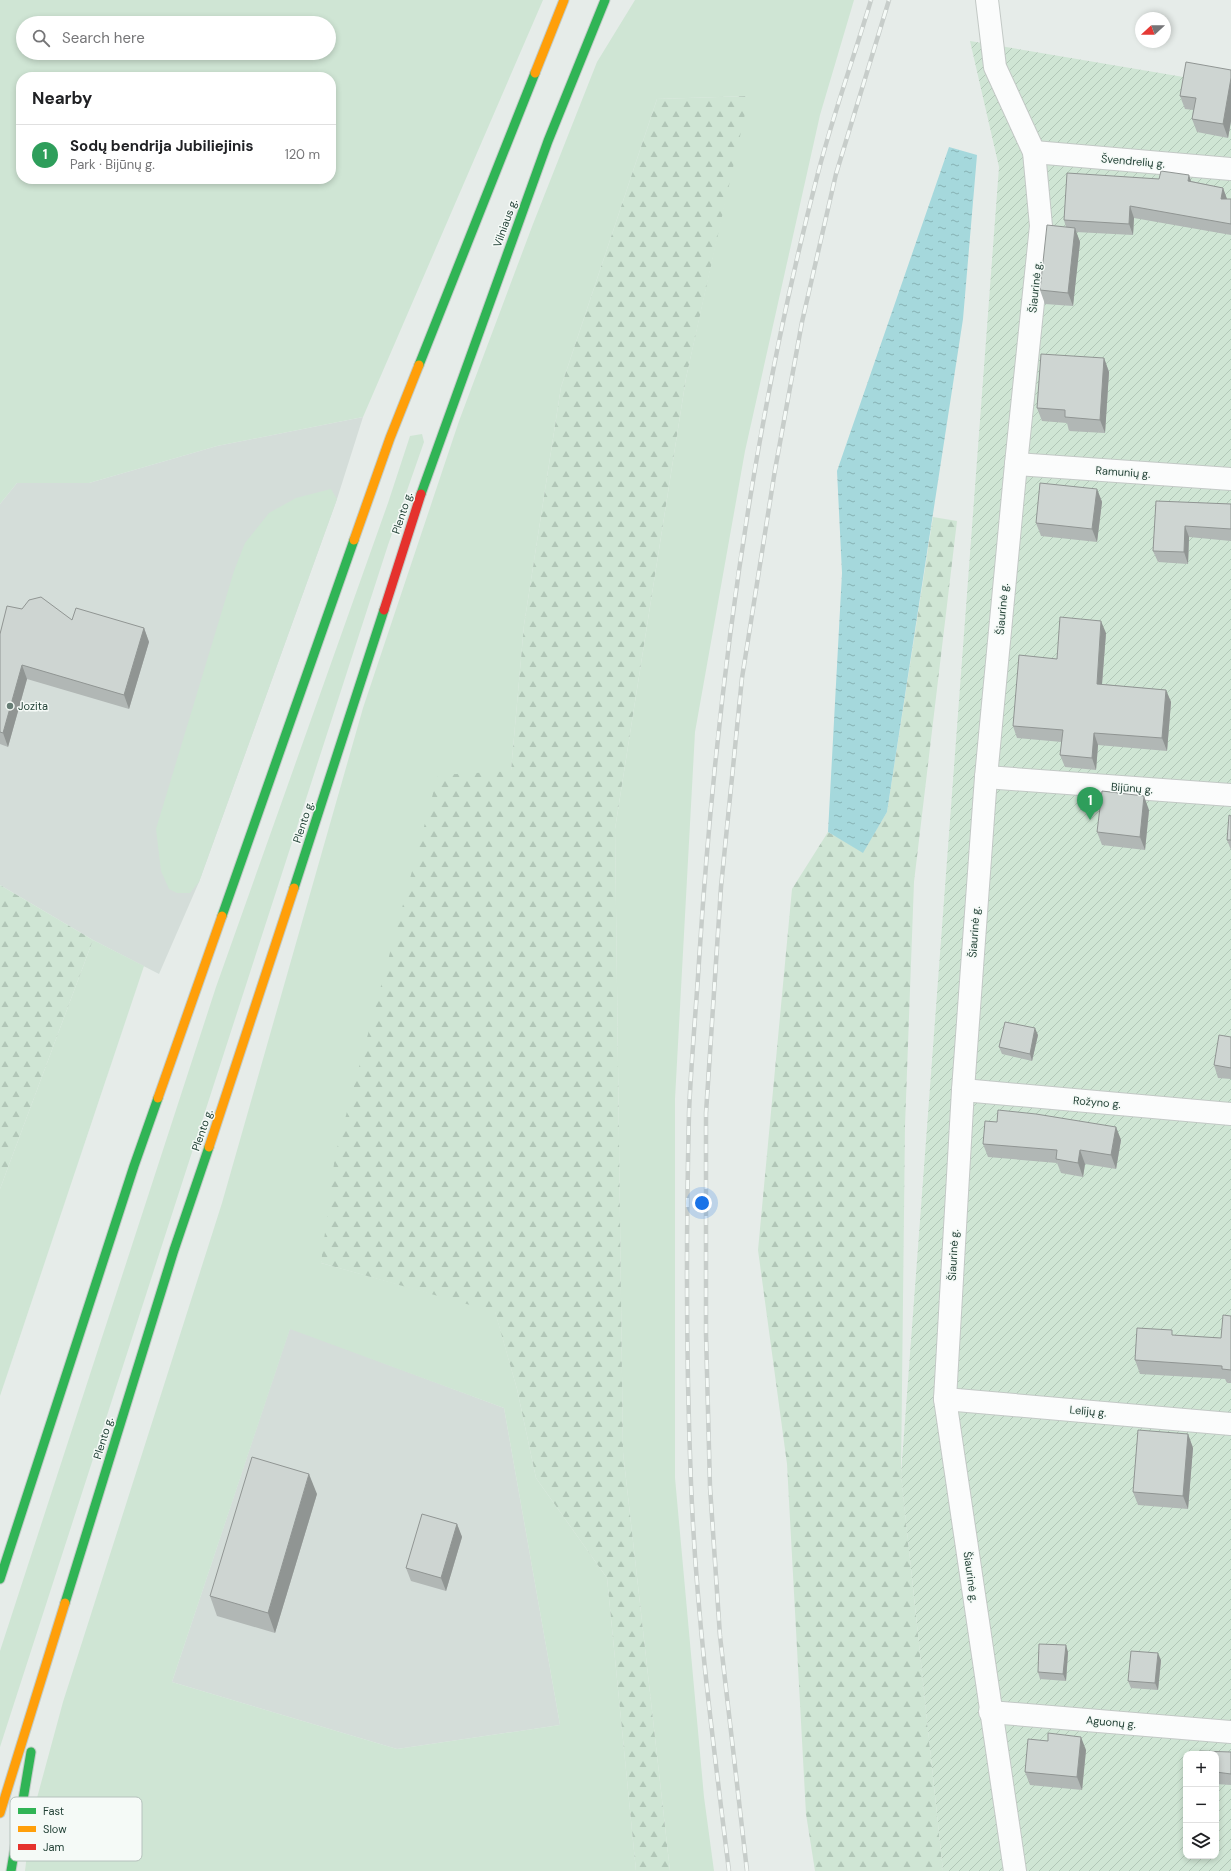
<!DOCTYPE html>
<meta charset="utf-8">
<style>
body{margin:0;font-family:"DM Sans",sans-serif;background:#f2f2f2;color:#202124}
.controls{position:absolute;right:12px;bottom:12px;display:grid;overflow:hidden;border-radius:8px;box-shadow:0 2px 6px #0003}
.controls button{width:36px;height:36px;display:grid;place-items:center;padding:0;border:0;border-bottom:1px solid #e0e0e0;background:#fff;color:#202124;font:20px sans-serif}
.compass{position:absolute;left:1135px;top:12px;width:36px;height:36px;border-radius:50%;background:#fff;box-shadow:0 2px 6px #0003;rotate:249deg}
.you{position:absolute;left:702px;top:1203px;width:14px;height:14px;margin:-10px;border:3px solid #fff;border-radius:50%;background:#1a73e8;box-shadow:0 0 0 6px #1a73e833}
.badge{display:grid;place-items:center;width:26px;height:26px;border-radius:50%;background:#677d75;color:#fff;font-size:13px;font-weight:700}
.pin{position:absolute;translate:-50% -33px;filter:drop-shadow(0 1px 2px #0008)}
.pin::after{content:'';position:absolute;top:21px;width:14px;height:12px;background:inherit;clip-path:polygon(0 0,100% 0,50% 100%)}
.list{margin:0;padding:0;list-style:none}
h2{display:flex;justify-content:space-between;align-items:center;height:52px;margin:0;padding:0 16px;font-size:17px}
h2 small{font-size:13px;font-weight:400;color:#757577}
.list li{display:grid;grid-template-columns:26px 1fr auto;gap:12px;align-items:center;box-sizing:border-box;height:60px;padding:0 16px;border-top:1px solid #e0e0e0}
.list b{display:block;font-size:15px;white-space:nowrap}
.list p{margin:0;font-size:13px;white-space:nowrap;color:#757577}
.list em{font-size:13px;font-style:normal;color:#757577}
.icon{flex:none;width:22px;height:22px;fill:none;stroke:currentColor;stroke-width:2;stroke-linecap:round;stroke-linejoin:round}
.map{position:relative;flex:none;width:1231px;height:1871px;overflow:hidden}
.search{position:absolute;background:#fff;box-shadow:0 2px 6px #0003;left:16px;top:16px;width:320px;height:44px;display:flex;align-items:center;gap:10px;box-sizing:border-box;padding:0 14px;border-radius:22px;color:#757577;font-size:15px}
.panel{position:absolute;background:#fff;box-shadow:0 2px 6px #0003;left:16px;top:72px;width:320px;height:112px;border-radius:16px}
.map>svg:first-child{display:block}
.built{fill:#d4ddd9}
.grass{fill:#cfe5d4;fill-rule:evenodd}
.forest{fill:url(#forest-firs)}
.garden{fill:url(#garden-furrows);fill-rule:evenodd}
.water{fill:url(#water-ripples)}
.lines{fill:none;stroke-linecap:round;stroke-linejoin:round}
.street-casing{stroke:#c3c9c6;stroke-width:24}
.fast-casing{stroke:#c2cbc7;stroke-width:11}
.slow-casing{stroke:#c2cbc7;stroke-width:11}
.jam-casing{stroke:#c2cbc7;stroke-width:11}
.street{stroke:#fbfcfc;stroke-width:22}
.fast{stroke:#30b455;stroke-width:9}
.slow{stroke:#ff9f0a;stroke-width:9}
.jam{stroke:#e5322d;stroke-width:9}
.rail-casing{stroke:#c7cdca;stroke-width:4.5}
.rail{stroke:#f5faf7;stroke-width:3;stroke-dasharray:9;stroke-linecap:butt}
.wall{fill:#b1b7b5}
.shaded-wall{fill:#909593}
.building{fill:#ced5d2;stroke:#909593}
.poi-dot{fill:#677d75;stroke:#f5faf7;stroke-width:1.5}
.labels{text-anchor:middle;stroke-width:3;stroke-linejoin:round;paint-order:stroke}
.street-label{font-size:11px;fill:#224136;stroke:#f5faf7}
.poi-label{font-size:11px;fill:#224136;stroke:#f5faf7;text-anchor:start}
.key{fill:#f5faf7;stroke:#b6c2bd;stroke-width:1}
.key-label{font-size:11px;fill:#224136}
</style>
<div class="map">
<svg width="1231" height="1871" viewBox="0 0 1231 1871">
<defs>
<pattern id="forest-firs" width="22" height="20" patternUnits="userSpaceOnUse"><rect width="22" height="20" fill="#cfe5d4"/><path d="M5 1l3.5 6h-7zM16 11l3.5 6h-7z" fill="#b1c6b7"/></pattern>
<pattern id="garden-furrows" width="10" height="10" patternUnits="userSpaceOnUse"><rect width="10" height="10" fill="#cfe5d4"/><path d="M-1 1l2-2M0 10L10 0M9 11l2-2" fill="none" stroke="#b1c6b7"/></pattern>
<pattern id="water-ripples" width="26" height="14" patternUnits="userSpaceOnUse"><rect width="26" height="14" fill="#a5d8dc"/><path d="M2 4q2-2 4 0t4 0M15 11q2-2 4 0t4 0" fill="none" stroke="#86b1b3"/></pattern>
</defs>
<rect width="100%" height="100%" fill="#e6ece9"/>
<g class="built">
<path d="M 363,417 L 337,499 L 199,882 L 159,974 L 93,940 L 0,885 L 0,504 L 17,483 L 89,483 L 217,446 Z"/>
<path d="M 290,1328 L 504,1408 L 560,1725 L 397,1749 L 172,1682 Z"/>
</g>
<g class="grass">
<path d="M 0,0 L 543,0 L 363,417 L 217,446 L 89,483 L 17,483 L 0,504 ZM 23,23 L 329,23 L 329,53 L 23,53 ZM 21,77 L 331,77 L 331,179 L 21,179 Z"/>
<path d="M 635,0 L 854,0 L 820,115 L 745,451 L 695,732 L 675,1099 L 675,1478 L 704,1797 L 714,1871 L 670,1871 L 623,1452 L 615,829 L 686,378 L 748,96 L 657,99 L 561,387 L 524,625 L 511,771 L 321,1263 L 495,1311 L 517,1389 L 536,1478 L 607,1578 L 636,1871 L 25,1871 L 31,1820 L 63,1702 L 222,1203 L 363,708 L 459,421 L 533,224 L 597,62 ZM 290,1329 L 504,1408 L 560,1725 L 397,1749 L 172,1682 Z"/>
<path d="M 422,434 L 424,442 L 388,545 L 0,1747 L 0,1651 L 216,987 L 388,503 L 410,436 Z"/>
<path d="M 331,489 L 337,499 L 199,882 L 190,893 L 177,893 L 169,889 L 161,871 L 156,829 L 234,571 L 245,543 L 269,513 L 296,498 Z"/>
<path d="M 93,940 L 144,966 L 0,1396 L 0,1189 Z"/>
</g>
<g class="forest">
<path d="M 749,96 L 686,378 L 615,829 L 623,1452 L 670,1871 L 636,1871 L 607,1578 L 536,1478 L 517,1389 L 495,1312 L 321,1263 L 335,1156 L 438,775 L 511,771 L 524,625 L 561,387 L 657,99 Z"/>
<path d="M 933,517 L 957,521 L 914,882 L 905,1126 L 901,1474 L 943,1871 L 815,1871 L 806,1814 L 787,1464 L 758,1250 L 792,889 L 828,832 L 863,852 L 887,812 Z"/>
<path d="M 0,885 L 93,940 L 0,1189 Z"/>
</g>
<path class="garden" d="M 970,41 L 1231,85 L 1231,1871 L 943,1871 L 901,1474 L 999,167 ZM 1186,1754 L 1216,1754 L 1216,1856 L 1186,1856 Z"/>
<path class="water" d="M 949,147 L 977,155 L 963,319 L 887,812 L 863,853 L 828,832 L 842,573 L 837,471 Z"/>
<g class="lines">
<defs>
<g id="street">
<path d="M 987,0 L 995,67 L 1034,152 L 1041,226 L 1016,464 L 986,777 L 963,1090 L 945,1399 L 1015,1871"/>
<path d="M 1034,152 L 1231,169"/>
<path d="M 1016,464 L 1231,479"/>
<path d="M 986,777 L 1231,795"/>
<path d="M 963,1090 L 1231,1114"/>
<path d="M 945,1399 L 1231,1424"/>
<path d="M 990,1712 L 1231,1732"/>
</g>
<g id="fast">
<path d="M 419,365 L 535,73"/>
<path d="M 421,494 L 548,141 L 605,0"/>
<path d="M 294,888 L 384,610"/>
<path d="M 222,916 L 354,540"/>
<path d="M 0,1579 L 134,1166 L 158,1098"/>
<path d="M 65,1603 L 174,1250 L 209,1147"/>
<path d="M 11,1871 L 31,1752"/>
</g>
<g id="slow">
<path d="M 535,73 L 564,0"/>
<path d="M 354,540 L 390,438 L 419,365"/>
<path d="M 158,1098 L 222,916"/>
<path d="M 209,1147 L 294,888"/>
<path d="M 0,1813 L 65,1603"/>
</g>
<path id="jam" d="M 384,610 L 421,494"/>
</defs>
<use href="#street" class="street-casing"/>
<use href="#fast" class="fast-casing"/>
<use href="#slow" class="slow-casing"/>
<use href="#jam" class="jam-casing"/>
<use href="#street" class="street"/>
<use href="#fast" class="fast"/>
<use href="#slow" class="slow"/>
<use href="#jam" class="jam"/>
<defs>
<g id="rail">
<path d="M 729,1871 C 713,1742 696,1613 691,1483 C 686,1360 686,1236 689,1113 C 691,1062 696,1011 699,961 C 716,695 751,431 818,173 C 833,115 854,57 871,0"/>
<path d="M 747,1871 L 720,1636 L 710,1487 L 706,1334 L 706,1113 L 721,887 L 742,678 L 775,470 L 802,322 L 836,174 L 889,0"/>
</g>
</defs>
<use href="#rail" class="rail-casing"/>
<use href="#rail" class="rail"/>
</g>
<g class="wall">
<path d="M 1231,78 L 1231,121 L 1228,138 L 1197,132 L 1192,119 L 1193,110 L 1185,109 L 1180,96 Z"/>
<path d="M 1191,181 L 1223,188 L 1227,199 L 1231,199 L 1231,235 L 1134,218 L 1133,235 L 1076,232 L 1080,242 L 1073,306 L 1045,304 L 1040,290 L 1066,227 L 1064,220 Z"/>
<path d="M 1104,358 L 1109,372 L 1105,433 L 1069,431 L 1067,423 L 1042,421 L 1037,408 Z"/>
<path d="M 1097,489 L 1102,502 L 1097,542 L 1041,536 L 1036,523 Z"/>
<path d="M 1156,501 L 1231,504 L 1231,541 L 1189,537 L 1188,564 L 1158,562 L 1153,551 Z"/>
<path d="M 72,620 L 144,628 L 149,642 L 129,709 L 27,679 L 8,747 L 0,744 L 0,634 Z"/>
<path d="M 1106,633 L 1102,684 L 1166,690 L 1171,702 L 1167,751 L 1098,745 L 1096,770 L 1065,767 L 1060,755 L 1062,742 L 1017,738 L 1013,726 L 1057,659 Z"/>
<path d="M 1149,810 L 1145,850 L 1102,845 L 1097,832 Z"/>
<path d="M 1231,816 L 1231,850 L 1227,840 Z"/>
<path d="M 1038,1035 L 1032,1061 L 1002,1054 L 999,1047 Z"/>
<path d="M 1231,1037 L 1231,1079 L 1218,1078 L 1214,1065 Z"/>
<path d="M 997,1122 L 1116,1127 L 1121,1140 L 1116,1169 L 1085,1164 L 1083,1177 L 1061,1173 L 1057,1163 L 988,1157 L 983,1144 Z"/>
<path d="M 1231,1316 L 1231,1383 L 1227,1383 L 1225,1379 L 1140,1374 L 1135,1360 L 1174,1335 L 1221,1338 Z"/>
<path d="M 1188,1434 L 1193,1448 L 1188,1509 L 1138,1505 L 1133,1492 Z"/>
<path d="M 317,1494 L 275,1633 L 217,1616 L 210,1596 Z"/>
<path d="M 457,1524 L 462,1537 L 446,1591 L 411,1581 L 406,1568 Z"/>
<path d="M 1068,1652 L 1066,1681 L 1040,1679 L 1038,1672 Z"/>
<path d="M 1161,1660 L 1158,1690 L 1131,1688 L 1128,1681 Z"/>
<path d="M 1086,1750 L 1082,1790 L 1030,1785 L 1025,1772 Z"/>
<path d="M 1231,1752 L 1231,1785 L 1216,1784 L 1216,1754 Z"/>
</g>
<g class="shaded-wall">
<path d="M 1231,78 L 1231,121 L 1228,138 L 1223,124 Z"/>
<path d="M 1189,175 L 1193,187 L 1188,181 Z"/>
<path d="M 1223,188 L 1227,199 L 1221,199 Z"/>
<path d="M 1130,206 L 1134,218 L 1133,235 L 1129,224 Z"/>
<path d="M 1075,228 L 1080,242 L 1073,306 L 1068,293 Z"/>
<path d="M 1104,358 L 1109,372 L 1105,433 L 1100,420 Z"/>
<path d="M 1097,489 L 1102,502 L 1097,542 L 1092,529 Z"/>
<path d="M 1185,526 L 1189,537 L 1188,564 L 1184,552 Z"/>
<path d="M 1101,621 L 1106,633 L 1101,696 L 1097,684 Z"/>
<path d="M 144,628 L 149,642 L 129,709 L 124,695 Z"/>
<path d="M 22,665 L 27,679 L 8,747 L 3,733 Z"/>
<path d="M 1166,690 L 1171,702 L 1167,751 L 1162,738 Z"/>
<path d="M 1094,733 L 1098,745 L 1096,770 L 1092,758 Z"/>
<path d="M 1144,796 L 1149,810 L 1145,850 L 1140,837 Z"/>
<path d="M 1035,1028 L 1038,1035 L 1032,1061 L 1030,1054 Z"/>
<path d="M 1116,1127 L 1121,1140 L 1116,1169 L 1111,1155 Z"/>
<path d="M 1080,1150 L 1085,1164 L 1083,1177 L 1078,1163 Z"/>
<path d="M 1188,1434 L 1193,1448 L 1188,1509 L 1183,1496 Z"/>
<path d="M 309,1474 L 317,1494 L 275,1633 L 268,1613 Z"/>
<path d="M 457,1524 L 462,1537 L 446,1591 L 441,1578 Z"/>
<path d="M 1066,1645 L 1068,1652 L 1066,1681 L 1063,1674 Z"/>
<path d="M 1158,1653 L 1161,1660 L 1158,1690 L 1155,1683 Z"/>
<path d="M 1081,1737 L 1086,1750 L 1082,1790 L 1077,1777 Z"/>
</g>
<g class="building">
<path d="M 1186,62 L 1231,70 L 1231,78 L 1223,124 L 1192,119 L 1196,98 L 1180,96 Z"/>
<path d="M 1161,171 L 1189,175 L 1188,181 L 1223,188 L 1221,199 L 1231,199 L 1231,224 L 1130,206 L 1129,224 L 1064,220 L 1067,173 L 1159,179 Z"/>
<path d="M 1047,225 L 1075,228 L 1068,293 L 1040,290 Z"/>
<path d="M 1041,354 L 1104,358 L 1100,420 L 1065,417 L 1065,410 L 1037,408 Z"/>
<path d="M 1040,483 L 1097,489 L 1092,529 L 1036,523 Z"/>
<path d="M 1156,501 L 1231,504 L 1231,529 L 1185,526 L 1184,552 L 1153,551 Z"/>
<path d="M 41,597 L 72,620 L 76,608 L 144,628 L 124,695 L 22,665 L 3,733 L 0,732 L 0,634 L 7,606 L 22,609 L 29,600 Z"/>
<path d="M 1060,617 L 1101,621 L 1097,684 L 1166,690 L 1162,738 L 1094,733 L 1092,758 L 1060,755 L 1063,730 L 1013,726 L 1019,655 L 1057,659 Z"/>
<path d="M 1102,791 L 1144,796 L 1140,837 L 1097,832 Z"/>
<path d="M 1229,815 L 1231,816 L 1231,840 L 1227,840 Z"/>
<path d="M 1005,1022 L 1035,1028 L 1030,1054 L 999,1047 Z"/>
<path d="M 1219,1035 L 1231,1037 L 1231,1068 L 1214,1065 Z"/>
<path d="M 998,1110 L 1036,1114 L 1116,1127 L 1111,1155 L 1080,1150 L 1078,1163 L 1056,1159 L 1057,1150 L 983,1144 L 985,1121 L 997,1122 Z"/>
<path d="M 1223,1315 L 1231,1316 L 1231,1370 L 1222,1369 L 1222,1366 L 1135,1360 L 1137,1328 L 1172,1330 L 1172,1335 L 1221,1338 Z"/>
<path d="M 1138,1430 L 1188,1434 L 1183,1496 L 1133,1492 Z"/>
<path d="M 252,1457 L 309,1474 L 268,1613 L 210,1596 Z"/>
<path d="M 422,1514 L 457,1524 L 441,1578 L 406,1568 Z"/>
<path d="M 1039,1644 L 1066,1645 L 1063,1674 L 1038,1672 Z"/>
<path d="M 1131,1651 L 1158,1653 L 1155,1683 L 1128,1681 Z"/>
<path d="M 1048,1733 L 1081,1737 L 1077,1777 L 1025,1772 L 1028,1739 L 1048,1741 Z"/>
<path d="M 1200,1751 L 1231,1752 L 1231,1774 L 1216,1772 L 1216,1754 L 1200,1754 Z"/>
</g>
<circle class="poi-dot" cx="10" cy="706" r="4"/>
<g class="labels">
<g class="street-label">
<text transform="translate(1133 161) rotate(5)" y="4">Švendrelių g.</text>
<text transform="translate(505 223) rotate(-70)" y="4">Vilniaus g.</text>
<text transform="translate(1035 287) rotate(-84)" y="4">Šiaurinė g.</text>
<text transform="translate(1123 472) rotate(4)" y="4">Ramunių g.</text>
<text transform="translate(402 513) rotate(-72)" y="4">Plento g.</text>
<text transform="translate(1002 609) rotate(-85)" y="4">Šiaurinė g.</text>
<text transform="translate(1132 788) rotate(4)" y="4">Bijūnų g.</text>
<text transform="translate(303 822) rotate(-72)" y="4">Plento g.</text>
<text transform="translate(974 932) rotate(-86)" y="4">Šiaurinė g.</text>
<text transform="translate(1097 1102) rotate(5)" y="4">Rožyno g.</text>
<text transform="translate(202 1130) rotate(-71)" y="4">Plento g.</text>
<text transform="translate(953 1255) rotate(-87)" y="4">Šiaurinė g.</text>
<text transform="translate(1088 1411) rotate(5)" y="4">Lelijų g.</text>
<text transform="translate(103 1438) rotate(-73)" y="4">Plento g.</text>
<text transform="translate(971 1577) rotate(82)" y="4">Šiaurinė g.</text>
<text transform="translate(1111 1722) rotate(5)" y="4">Aguonų g.</text>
</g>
<g class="poi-label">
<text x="18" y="710">Jozita</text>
</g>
</g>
<rect x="10" y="1797" width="132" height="64" rx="6" class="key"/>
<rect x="18" y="1808" width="18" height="6" fill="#30b455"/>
<rect x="18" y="1826" width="18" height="6" fill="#ff9f0a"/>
<rect x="18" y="1844" width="18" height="6" fill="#e5322d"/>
<g class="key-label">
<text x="43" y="1815">Fast</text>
<text x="43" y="1833">Slow</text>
<text x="43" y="1851">Jam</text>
</g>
</svg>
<div class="controls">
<button>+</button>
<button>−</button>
<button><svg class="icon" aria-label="layers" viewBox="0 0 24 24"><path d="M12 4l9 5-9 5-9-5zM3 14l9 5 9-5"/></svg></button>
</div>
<svg class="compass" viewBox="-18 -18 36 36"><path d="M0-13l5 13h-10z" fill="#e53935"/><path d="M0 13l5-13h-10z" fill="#757577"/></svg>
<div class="you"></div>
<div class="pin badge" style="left:1090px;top:820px;background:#2e9e5b">1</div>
<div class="search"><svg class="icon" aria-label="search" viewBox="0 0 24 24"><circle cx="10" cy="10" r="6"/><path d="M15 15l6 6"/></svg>Search here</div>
<section class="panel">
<h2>Nearby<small></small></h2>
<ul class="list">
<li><span class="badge" style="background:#2e9e5b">1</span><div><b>Sodų bendrija Jubiliejinis</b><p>Park · Bijūnų g.</p></div><em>120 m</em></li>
</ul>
</section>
</div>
